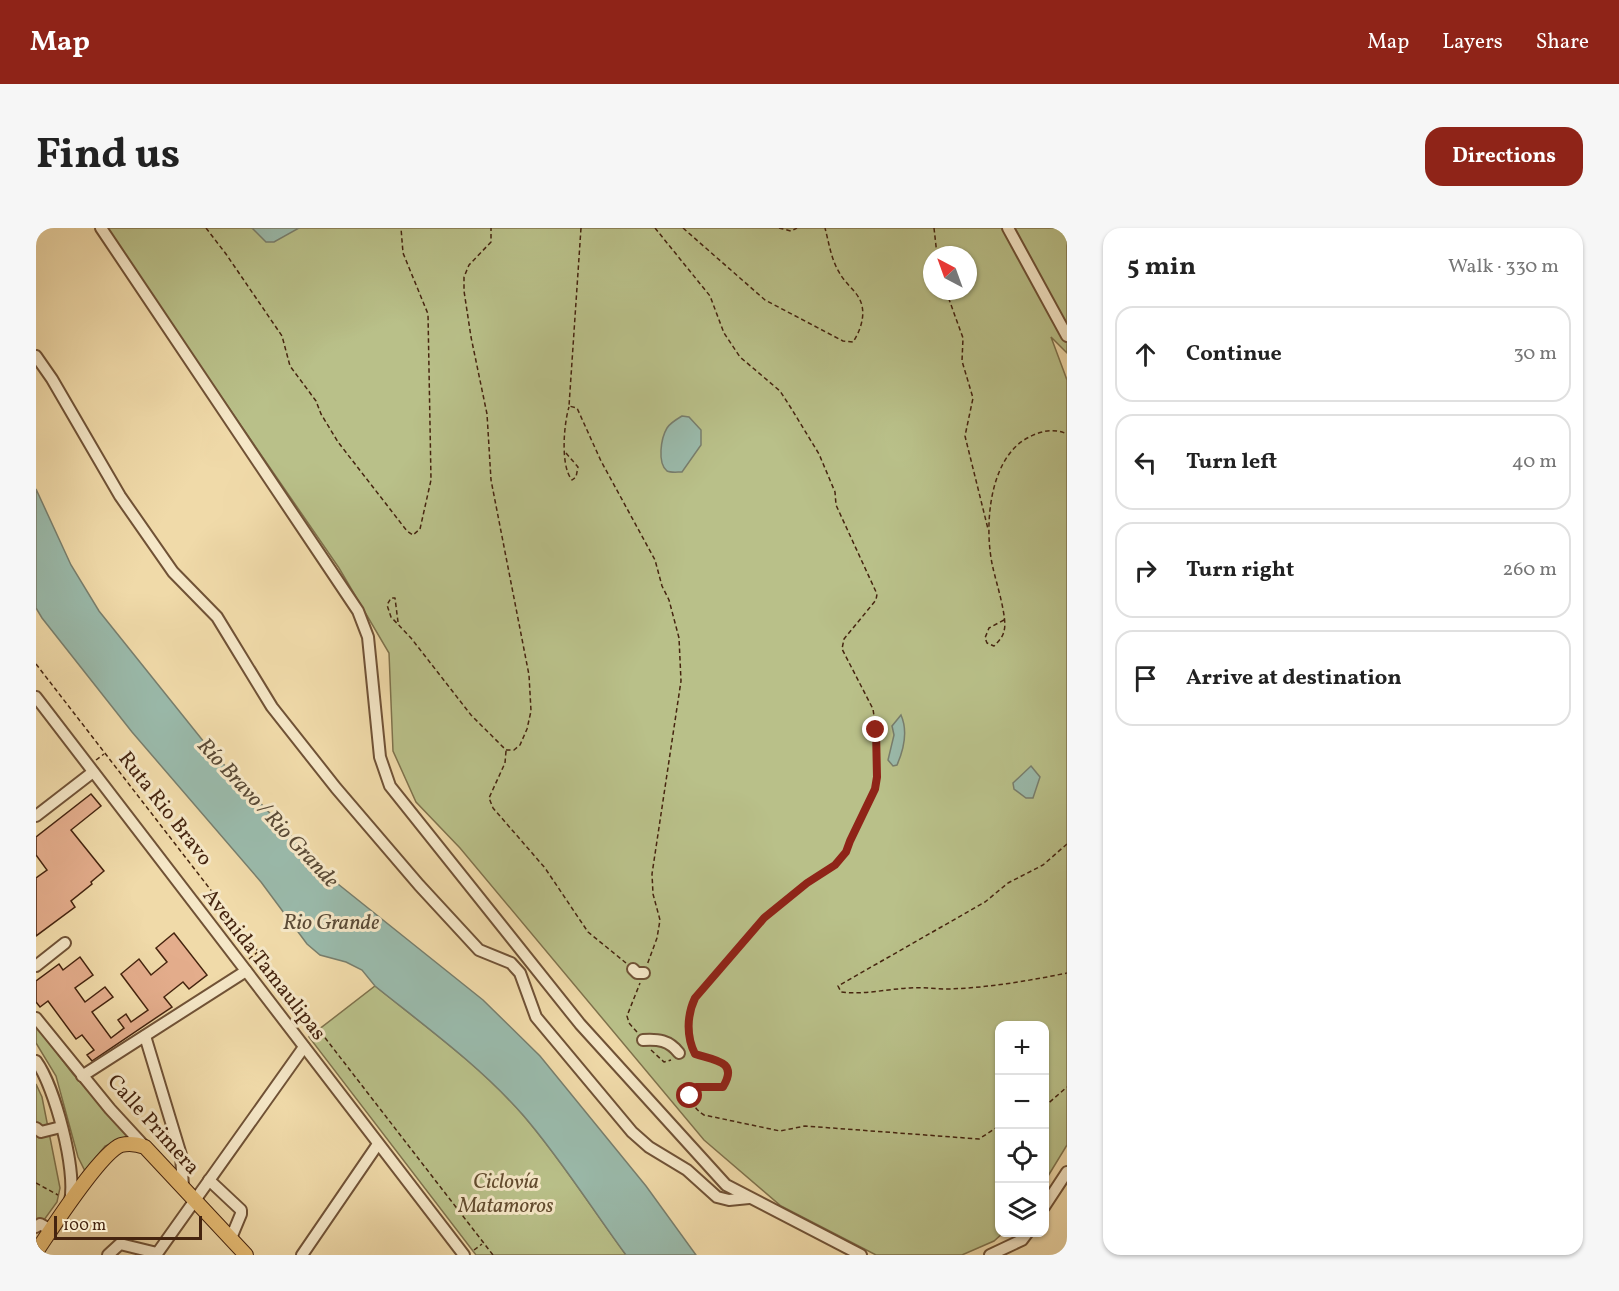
<!DOCTYPE html>
<meta charset="utf-8">
<style>
body{margin:0;font-family:Vollkorn,serif;background:#f6f6f6;color:#222}
.controls{position:absolute;right:18px;bottom:18px;display:grid;overflow:hidden;border-radius:12px;box-shadow:0 2px 4px #0004}
.controls button{width:54px;height:54px;display:grid;place-items:center;padding:0;border:0;border-bottom:2px solid #e0e0e0;background:#fff;color:#222;font:30px sans-serif}
.compass{position:absolute;left:887px;top:18px;width:54px;height:54px;border-radius:50%;background:#fff;box-shadow:0 2px 4px #0004;rotate:319deg}
.scale{position:absolute;left:18px;bottom:15px;width:148px;box-sizing:border-box;padding-left:6px;border:3px solid #45240f;border-top:0;font-size:16px;line-height:21px;white-space:nowrap;color:#45240f;-webkit-text-stroke:4px #f5e7c7;paint-order:stroke}
.stop{position:absolute;width:18px;height:18px;margin:-14px;border:4px solid #8f2418;border-radius:50%;background:#fff}
.stop.end{background:#8f2418;border-color:#fff;box-shadow:0 2px 6px #0008}
.list{margin:0;padding:0;list-style:none}
h2{display:flex;justify-content:space-between;align-items:center;height:78px;margin:0;padding:0 24px;font-size:26px}
h2 small{font-size:20px;font-weight:400;color:#767676}
.list li{display:grid;grid-template-columns:39px 1fr auto;gap:18px;align-items:center;box-sizing:border-box;height:96px;margin:0 12px 12px;padding:0 12px;border:2px solid #e0e0e0;border-radius:18px}
.list b{display:block;font-size:22px;white-space:nowrap}
.list em{font-size:20px;font-style:normal;color:#767676}
.icon{flex:none;width:33px;height:33px;fill:none;stroke:currentColor;stroke-width:2;stroke-linecap:round;stroke-linejoin:round}
.map{position:relative;flex:none;width:1031px;height:1027px;overflow:hidden;border-radius:18px}
header{display:flex;align-items:center;gap:36px;box-sizing:border-box;height:84px;padding:0 30px;background:#8f2418;color:#fff}
header strong{font-size:28px}
nav{display:flex;gap:33px;margin-inline-start:auto;font-size:21px}
.intro{display:flex;align-items:center;justify-content:space-between;box-sizing:border-box;height:144px;padding:0 36px}
h1{margin:0;font-size:42px}
.button{padding:15px 27px;border-radius:18px;background:#8f2418;color:#fff;font-size:21px;font-weight:700}
main{display:flex;gap:36px;padding:0 36px}
aside{flex:1;background:#fff;border-radius:18px;box-shadow:0 2px 4px #0004}
.map>svg:first-child{display:block}
.green{fill:#b9c089;stroke:#7f724c;stroke-width:1.5;fill-rule:evenodd}
.water{fill:#9abaab;stroke:#787e6d;stroke-width:1.5}
.building{fill:#e4ad8c;stroke:#45240f;stroke-width:1.5}
.lines{fill:none;stroke-linecap:round;stroke-linejoin:round}
.minor-casing{stroke:#705236;stroke-width:14}
.major-casing{stroke:#45240f;stroke-width:16}
.path{stroke:#45240f;stroke-width:1.5;stroke-dasharray:4.5 3;stroke-linecap:butt}
.minor{stroke:#f5e7c7;stroke-width:10}
.major{stroke:#e8bd74;stroke-width:14}
.route{stroke:#8f2418;stroke-width:8}
.labels{text-anchor:middle;stroke-width:6;stroke-linejoin:round;paint-order:stroke}
.street-label{font-size:21px;fill:#45240f;stroke:#f5e7c7}
.park-label{font-size:21px;font-style:italic;fill:#624b2e;stroke:#f5e7c7}
.water-label{font-size:22px;font-style:italic;fill:#5a4a36;stroke:#f5e7c7}
</style>
<header>
<strong>Map</strong>
<nav><a>Map</a><a>Layers</a><a>Share</a></nav>
</header>
<div class="intro"><h1>Find us</h1><a class="button">Directions</a></div>
<main>
<div class="map">
<svg width="1031" height="1027" viewBox="0 0 1031 1027">
<rect width="100%" height="100%" fill="#f0daa9"/>
<filter id="stains"><feTurbulence type="fractalNoise" baseFrequency=".00333" numOctaves="4"/><feColorMatrix values="0 0 0 0 .2 0 0 0 0 .09 0 0 0 0 .02 0 0 0 .5 -.17"/></filter>
<radialGradient id="worn" r=".72"><stop offset=".6" stop-color="#630" stop-opacity="0"/><stop offset="1" stop-color="#630" stop-opacity=".3"/></radialGradient>
<g class="green">
<path d="M 69,0 L 1031,0 L 1031,125 L 1015,109 L 1031,152 L 1031,917 L 1009,953 L 1008,798 L 963,798 L 963,1004 L 967,1005 L 958,1013 L 926,1027 L 840,1027 L 745,978 L 668,912 L 424,620 L 380,574 L 357,523 L 353,425 L 303,340 ZM 896,27 L 932,27 L 932,63 L 896,63 Z"/>
<path d="M 339,758 C 390,799 444,838 487,887 C 525,931 556,981 590,1027 L 440,1027 L 273,809 Z"/>
<path d="M 0,798 L 37,846 L 92,908 L 69,918 L 49,943 L 42,929 L 20,848 L 0,815 Z"/>
<path d="M 0,856 L 6,869 L 24,960 L 21,974 L 0,1003 Z"/>
</g>
<g class="water">
<path d="M 216,0 L 263,0 L 238,14 L 230,14 Z"/>
<path d="M 646,188 L 653,189 L 665,202 L 665,217 L 646,244 C 641,244 635,245 631,243 C 621,235 625,210 631,200 C 634,195 641,191 646,188 Z"/>
<path d="M 0,261 L 35,337 L 63,383 L 176,524 L 297,652 L 447,772 L 504,828 L 610,958 L 660,1027 L 590,1027 C 556,981 525,931 487,887 C 444,838 390,799 339,758 L 326,742 L 310,734 L 284,727 L 271,716 L 225,654 L 96,504 L 6,390 L 0,380 Z"/>
<path d="M 865,487 C 872,503 868,521 861,537 L 857,538 L 852,532 L 858,507 L 856,498 Z"/>
<path d="M 995,538 L 1004,549 L 997,570 L 990,570 L 978,561 L 977,555 Z"/>
</g>
<g class="building">
<path d="M 55,566 L 65,578 L 35,602 L 68,643 L 55,654 L 56,656 L 35,673 L 39,679 L 0,708 L 0,650 L 11,642 L 0,627 L 0,609 Z"/>
<path d="M 138,705 L 171,747 L 153,761 L 147,754 L 128,769 L 136,779 L 56,833 L 51,827 L 58,822 L 46,807 L 40,811 L 12,773 L 4,779 L 0,774 L 0,753 L 23,736 L 27,742 L 44,729 L 57,747 L 39,760 L 49,774 L 69,759 L 77,769 L 56,784 L 75,810 L 88,800 L 82,792 L 90,786 L 95,794 L 112,782 L 85,746 L 103,731 L 115,747 L 131,734 L 120,720 Z"/>
</g>
<g class="lines">
<defs>
<g id="minor">
<path d="M 65,0 L 322,383 L 332,409 L 344,529 L 354,558 L 544,796 L 690,957 L 825,1027"/>
<path d="M 972,0 L 1031,108"/>
<path d="M 0,128 L 16,151 L 84,268 L 137,344 L 181,389 L 236,479 L 300,560 L 383,657 L 443,722 L 475,735 L 484,745 L 500,789 L 596,904 L 613,919 L 651,942 L 681,969 L 693,972 L 713,970"/>
<path d="M 0,469 L 428,1027"/>
<path d="M 0,588 L 57,544"/>
<path d="M 0,738 L 29,715"/>
<path d="M 597,741 L 601,745 L 608,745"/>
<path d="M 0,790 L 74,881 L 109,919"/>
<path d="M 109,808 L 145,927 L 147,959"/>
<path d="M 607,812 C 622,811 633,812 643,825"/>
<path d="M 0,833 C 19,859 41,943 34,973"/>
<path d="M 46,848 L 210,743"/>
<path d="M 0,900 L 5,904 L 25,899"/>
<path d="M 173,952 L 205,982 L 205,986 L 195,1010"/>
<path d="M 1008,979 L 1031,944"/>
<path d="M 0,999 L 4,996 L 15,1002"/>
<path d="M 72,1027 L 84,1016 L 121,1025"/>
<path d="M 120,1027 L 268,819"/>
<path d="M 266,1027 L 342,916"/>
<path d="M 954,1027 L 986,1012 L 992,1004"/>
</g>
<path id="major" d="M 0,1024 C 15,1002 64,925 85,917 C 93,915 101,916 109,919 L 210,1027"/>
</defs>
<use href="#minor" class="minor-casing"/>
<use href="#major" class="major-casing"/>
<g class="path">
<path d="M 170,0 L 190,26 L 246,108 L 254,138 L 280,173 L 285,186 L 302,214 L 371,303 L 377,307 L 384,301 L 395,252 L 392,86 L 367,25 L 365,0"/>
<path d="M 545,0 L 533,178 L 541,180 L 565,233 L 619,332 L 626,358 L 633,372 L 643,410 L 645,453 L 616,646 L 617,666 L 624,692 L 621,710 L 611,737"/>
<path d="M 619,0 L 674,68 L 688,105 L 704,129 L 744,163 L 755,180 L 783,226 L 799,264 L 800,277 L 841,366 L 840,372 L 808,411 L 806,421 L 837,481 L 840,502 L 841,549 L 839,561 L 814,613 L 810,624 L 799,637 L 771,655 L 728,690 L 659,770 C 650,787 650,808 659,826 C 678,832 703,833 687,859 L 660,859 L 654,868 C 657,877 660,882 668,887 L 744,903 L 769,898 L 943,911 L 963,898"/>
<path d="M 647,0 L 729,72 L 807,113 L 817,114 C 825,102 831,84 823,70 C 818,61 808,54 803,44 C 795,31 793,15 789,0"/>
<path d="M 743,0 L 755,3 L 761,0"/>
<path d="M 898,0 L 901,27"/>
<path d="M 910,63 L 927,110 L 926,133 L 937,170 L 929,208 L 952,301"/>
<path d="M 530,225 L 542,239 L 540,249 L 536,252 C 524,238 528,195 533,179"/>
<path d="M 968,392 L 953,400 L 949,410 L 951,415 L 958,418 C 962,414 967,409 968,403 C 972,391 960,354 957,340 C 948,302 952,235 988,212 C 1001,204 1016,199 1031,206"/>
<path d="M 362,394 L 359,370 L 355,370 L 351,377 L 355,389 L 375,410 L 435,487 L 470,522 L 478,522 L 484,517 L 491,501 L 495,483 L 493,447 L 455,252 L 451,186 L 435,109 L 428,63 L 428,49 L 433,37 L 455,14 L 455,0"/>
<path d="M 0,436 L 457,1027"/>
<path d="M 470,523 L 469,535 L 453,570 L 457,580 L 509,640 L 552,704 L 590,735"/>
<path d="M 60,532 L 68,526"/>
<path d="M 1031,616 L 1007,637 L 972,655 L 949,674 L 802,758 L 805,764 C 828,767 851,761 874,760 C 887,759 899,761 911,761 C 951,760 992,753 1031,745"/>
<path d="M 213,731 L 223,723"/>
<path d="M 601,804 L 593,795 L 591,788 L 604,755"/>
<path d="M 615,822 L 628,834 L 635,832"/>
<path d="M 1008,879 L 1031,859"/>
<path d="M 0,955 L 22,967"/>
<path d="M 438,1022 L 446,1016"/>
</g>
<use href="#minor" class="minor"/>
<use href="#major" class="major"/>
</g>
<g class="lines">
<path class="route" d="M 654,868 L 660,859 L 687,859 C 703,833 678,832 659,826 C 650,808 651,787 659,770 L 728,690 L 771,655 L 799,637 L 810,624 L 814,613 L 839,561 L 841,549 L 840,502"/>
</g>
<g class="labels">
<g class="street-label">
<text transform="translate(130 580) rotate(52)" y="7">Ruta Rio Bravo</text>
<text transform="translate(229 736) rotate(52)" y="7">Avenida Tamaulipas</text>
<text transform="translate(118 896) rotate(48)" y="7">Calle Primera</text>
</g>
<g class="park-label">
<text x="470" y="960">Ciclovía<tspan x="470" dy="24">Matamoros</tspan></text>
</g>
<g class="water-label">
<text transform="translate(233 584) rotate(47)" y="8">Río Bravo / Rio Grande</text>
<text x="295" y="701">Rio Grande</text>
</g>
</g>
<rect width="100%" height="100%" filter="url(#stains)"/>
<rect width="100%" height="100%" fill="url(#worn)"/>
</svg>
<div class="controls">
<button>+</button>
<button>−</button>
<button><svg class="icon" aria-label="locate" viewBox="0 0 24 24"><circle cx="12" cy="12" r="6"/><path d="M12 2v4M12 18v4M2 12h4M18 12h4"/></svg></button>
<button><svg class="icon" aria-label="layers" viewBox="0 0 24 24"><path d="M12 4l9 5-9 5-9-5zM3 14l9 5 9-5"/></svg></button>
</div>
<svg class="compass" viewBox="-18 -18 36 36"><path d="M0-13l5 13h-10z" fill="#e53935"/><path d="M0 13l5-13h-10z" fill="#767676"/></svg>
<div class="scale">100 m</div>
<div class="stop" style="left:654px;top:868px"></div>
<div class="stop end" style="left:840px;top:502px"></div>
</div>
<aside>
<h2>5 min<small>Walk · 330 m</small></h2>
<ul class="list">
<li><svg class="icon" aria-label="ahead" viewBox="0 0 24 24"><path d="M12 20V5M6 11l6-6 6 6"/></svg><div><b>Continue</b></div><em>30 m</em></li>
<li><svg class="icon" aria-label="left" viewBox="0 0 24 24"><path d="M17 20v-9H6M10 6l-5 5 5 5"/></svg><div><b>Turn left</b></div><em>40 m</em></li>
<li><svg class="icon" aria-label="right" viewBox="0 0 24 24"><path d="M7 20v-9h11M14 6l5 5-5 5"/></svg><div><b>Turn right</b></div><em>260 m</em></li>
<li><svg class="icon" aria-label="arrive" viewBox="0 0 24 24"><path d="M6 21V4h12l-3 4 3 4H6"/></svg><div><b>Arrive at destination</b></div></li>
</ul>
</aside>
</main>
